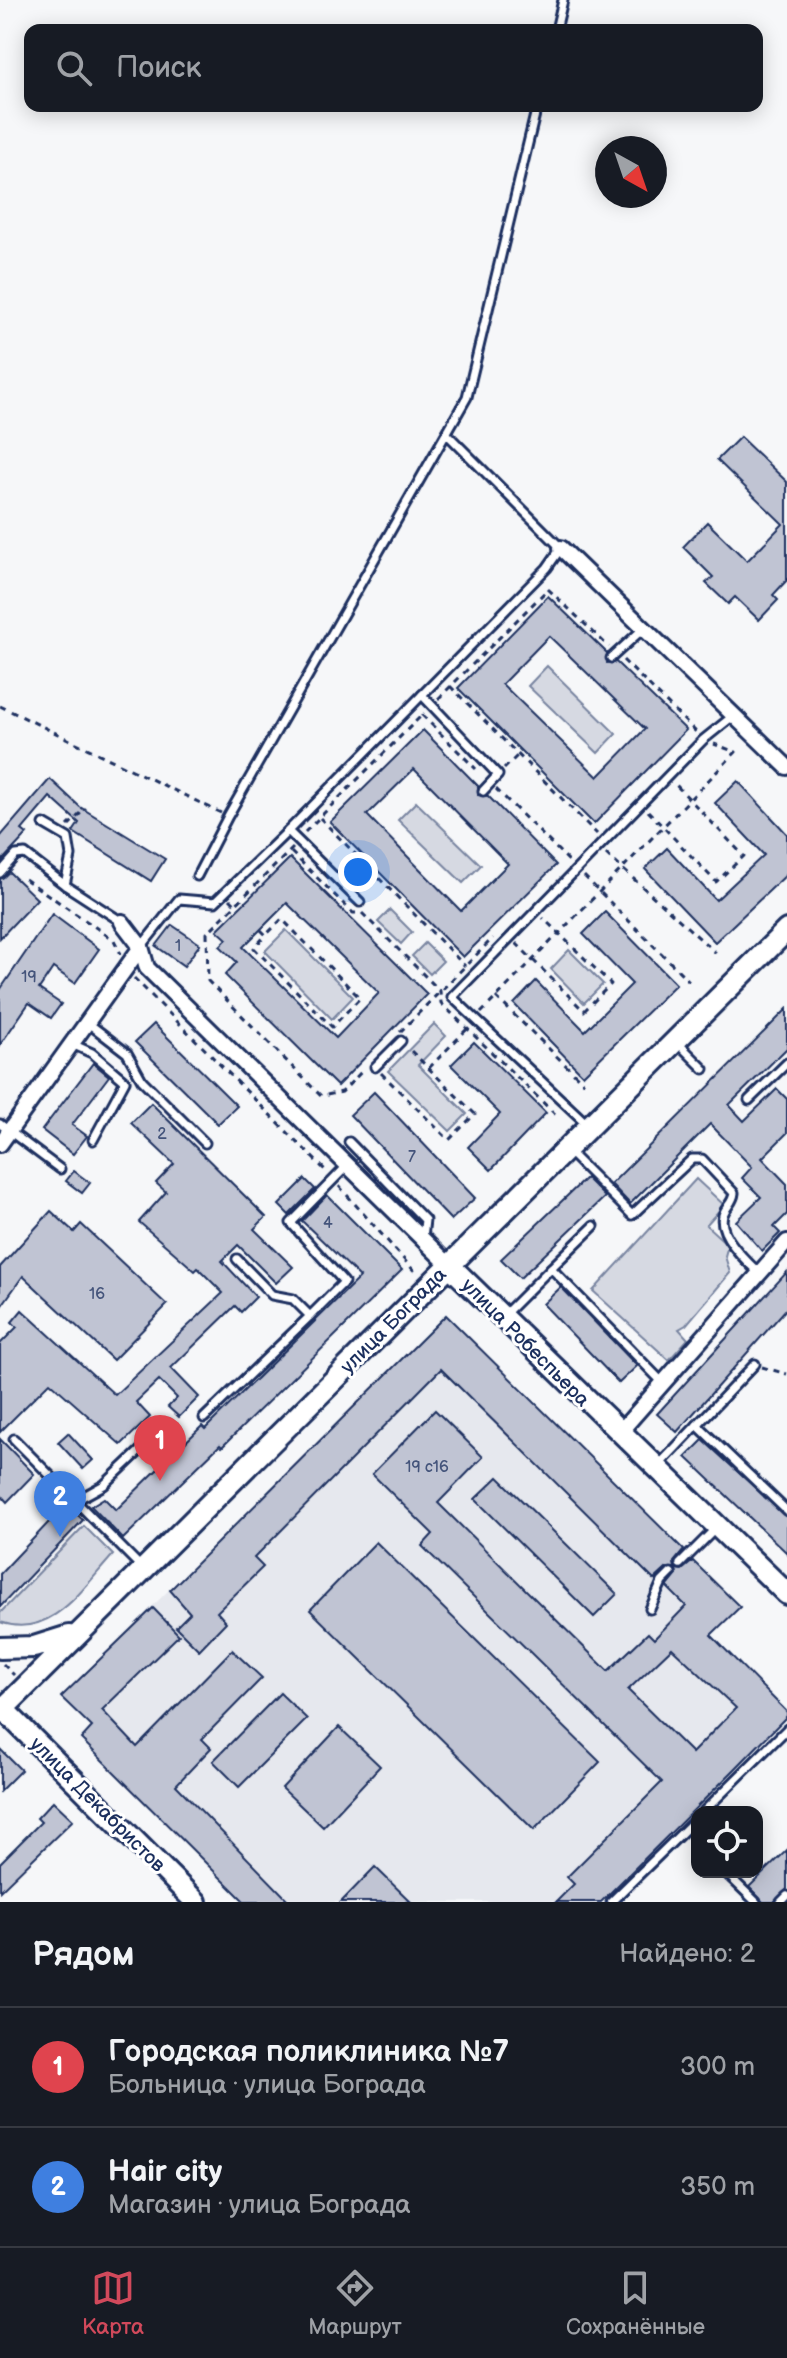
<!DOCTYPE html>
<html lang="ru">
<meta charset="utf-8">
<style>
body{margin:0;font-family:"Balsamiq Sans",sans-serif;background:#20242c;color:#f1f3f6}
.controls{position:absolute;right:24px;bottom:24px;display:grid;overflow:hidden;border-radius:16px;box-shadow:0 4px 20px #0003}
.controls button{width:72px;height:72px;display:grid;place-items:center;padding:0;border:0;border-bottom:2px solid #363941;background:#171b24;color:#f1f3f6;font:40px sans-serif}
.compass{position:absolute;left:595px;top:136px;width:72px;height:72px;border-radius:50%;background:#171b24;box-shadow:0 4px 20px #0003;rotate:140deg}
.you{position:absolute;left:358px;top:872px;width:28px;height:28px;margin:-20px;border:6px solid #fff;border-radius:50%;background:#1a73e8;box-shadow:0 0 0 12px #1a73e833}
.badge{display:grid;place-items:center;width:52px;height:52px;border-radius:50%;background:#d1495b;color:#fff;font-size:26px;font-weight:700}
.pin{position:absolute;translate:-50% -66px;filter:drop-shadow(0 2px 4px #0008)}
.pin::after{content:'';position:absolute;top:42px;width:28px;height:24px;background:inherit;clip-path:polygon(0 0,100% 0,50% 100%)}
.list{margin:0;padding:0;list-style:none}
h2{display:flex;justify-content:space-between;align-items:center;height:104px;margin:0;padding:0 32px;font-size:34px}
h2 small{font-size:26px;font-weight:400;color:#9ea1a6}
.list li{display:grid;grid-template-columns:52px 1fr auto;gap:24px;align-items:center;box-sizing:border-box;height:120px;padding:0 32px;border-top:2px solid #363941}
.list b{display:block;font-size:30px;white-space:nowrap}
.list p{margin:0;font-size:26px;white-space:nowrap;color:#9ea1a6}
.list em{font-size:26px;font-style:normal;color:#9ea1a6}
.icon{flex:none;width:44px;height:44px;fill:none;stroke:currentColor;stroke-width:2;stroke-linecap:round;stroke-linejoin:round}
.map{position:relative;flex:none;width:787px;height:1902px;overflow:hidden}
.search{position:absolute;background:#171b24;box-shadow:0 4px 20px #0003;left:24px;right:24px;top:24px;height:88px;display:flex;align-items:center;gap:20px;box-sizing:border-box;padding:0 28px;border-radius:16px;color:#9ea1a6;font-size:30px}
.sheet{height:344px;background:#171b24}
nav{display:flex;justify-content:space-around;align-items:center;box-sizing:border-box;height:112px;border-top:2px solid #363941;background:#171b24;font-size:22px;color:#9ea1a6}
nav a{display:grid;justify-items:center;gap:4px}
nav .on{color:#d1495b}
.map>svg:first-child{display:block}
.built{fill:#e6e8ee}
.green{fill:#d6d9e2;stroke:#7884a0;stroke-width:2}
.building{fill:#c0c4d3;stroke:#1b2f5e;stroke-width:2;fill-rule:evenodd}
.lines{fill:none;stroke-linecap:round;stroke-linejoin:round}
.lane-casing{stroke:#1b2f5e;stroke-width:13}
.street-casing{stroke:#1b2f5e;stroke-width:20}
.secondary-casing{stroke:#1b2f5e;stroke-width:26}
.path{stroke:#1b2f5e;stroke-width:3;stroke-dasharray:6 6;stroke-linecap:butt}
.lane{stroke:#fff;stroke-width:7}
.street{stroke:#fff;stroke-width:14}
.secondary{stroke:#fff;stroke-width:20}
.labels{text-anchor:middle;stroke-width:6;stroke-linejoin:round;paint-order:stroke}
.number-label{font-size:16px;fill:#44547b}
.street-label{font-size:20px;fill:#1b2f5e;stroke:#fff}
</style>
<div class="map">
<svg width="787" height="1902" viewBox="0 0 787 1902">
<rect width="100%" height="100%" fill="#f6f7f9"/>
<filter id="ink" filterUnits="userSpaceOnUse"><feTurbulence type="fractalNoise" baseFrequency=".0125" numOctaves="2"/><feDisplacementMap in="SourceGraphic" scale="16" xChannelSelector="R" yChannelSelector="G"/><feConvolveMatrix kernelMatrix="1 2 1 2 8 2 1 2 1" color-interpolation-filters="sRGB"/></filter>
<g filter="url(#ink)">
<path class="built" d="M 446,1315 L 684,1550 L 676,1559 L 686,1569 L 694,1562 L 740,1607 L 711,1635 L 787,1712 L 787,1716 L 601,1902 L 245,1902 L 81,1739 L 91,1727 L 61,1697 Z"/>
<g class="green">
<path d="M 547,666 L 616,734 L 598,753 L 528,686 Z"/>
<path d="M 416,802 L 481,865 L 463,883 L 398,820 Z"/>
<path d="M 390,910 L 412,932 L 401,944 L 378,922 Z"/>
<path d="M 286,930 L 353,997 L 332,1019 L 265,951 Z"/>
<path d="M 425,943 L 443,961 L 430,974 L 412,956 Z"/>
<path d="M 569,950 L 603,984 L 584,1003 L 551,969 Z"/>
<path d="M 434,1024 L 446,1036 L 418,1065 L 467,1114 L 450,1131 L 388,1071 Z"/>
<path d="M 696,1179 L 724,1205 L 706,1225 L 728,1245 L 725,1256 L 730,1273 L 686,1325 L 679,1329 L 688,1339 L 669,1360 L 593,1291 Z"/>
<path d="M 84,1526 L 113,1555 C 82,1589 51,1640 0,1622 L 0,1613 Z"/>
</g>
<g class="building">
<path d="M 740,437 L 787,482 L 787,580 L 773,595 L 778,600 L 759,620 L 735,597 L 728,604 L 706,583 L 713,577 L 683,547 L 707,522 L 747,561 L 783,524 L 717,460 Z"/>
<path d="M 548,596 L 607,653 L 607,663 L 616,662 L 686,730 L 594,824 L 458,688 ZM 549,636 L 645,729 L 598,777 L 502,684 Z"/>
<path d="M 423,730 L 478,786 L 478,795 L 488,796 L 556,865 L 463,957 L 330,822 ZM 414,769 L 508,864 L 461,911 L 367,815 Z"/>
<path d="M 50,779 L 80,807 L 165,859 L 151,881 L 73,832 L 79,823 L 50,797 L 22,830 L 27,834 L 0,863 L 0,837 Z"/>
<path d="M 738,781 L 787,834 L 787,874 L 715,942 L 645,869 L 667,848 L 716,900 L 764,855 L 715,803 Z"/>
<path d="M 290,858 L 427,994 L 337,1086 L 225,975 L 237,962 L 220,946 L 227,939 L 217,930 ZM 287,903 L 379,993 L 336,1038 L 243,947 Z"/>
<path d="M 9,872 L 37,899 L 0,938 L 0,879 Z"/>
<path d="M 605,912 L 676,984 L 583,1075 L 514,1004 L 536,981 L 585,1031 L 632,984 L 583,934 Z"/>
<path d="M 52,914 L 99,949 L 75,983 L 53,968 L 39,989 L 61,1004 L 51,1018 L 29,1003 L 0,1045 L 0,990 Z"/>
<path d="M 172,925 L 200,944 L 184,966 L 156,946 Z"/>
<path d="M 787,1009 L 787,1048 L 729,1105 L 744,1121 L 777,1089 L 787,1099 L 787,1133 L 762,1158 L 787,1184 L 787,1214 L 774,1227 L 780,1233 L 762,1251 L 736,1221 L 761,1197 L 742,1178 L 752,1167 L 710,1124 L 630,1204 L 611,1184 Z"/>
<path d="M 154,1024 L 237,1106 L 218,1124 L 135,1042 Z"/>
<path d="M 474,1042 L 546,1113 L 491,1170 L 468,1147 L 500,1114 L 451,1065 Z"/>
<path d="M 93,1063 L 109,1076 L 72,1125 L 87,1136 L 73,1154 L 42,1130 Z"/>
<path d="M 374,1092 L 475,1198 L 451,1220 L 350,1115 Z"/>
<path d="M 151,1103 L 266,1217 L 254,1229 L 293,1267 L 276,1283 L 238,1245 L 222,1261 L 256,1297 L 241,1312 L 235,1306 L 171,1368 L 199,1397 L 179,1417 L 168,1407 L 177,1398 L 159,1380 L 136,1402 L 150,1417 L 121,1445 L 50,1382 L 0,1432 L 0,1344 L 17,1327 L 12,1322 L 22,1310 L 115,1395 L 223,1293 L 198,1268 L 195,1271 L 139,1222 L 166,1192 L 156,1183 L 174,1164 L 131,1123 Z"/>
<path d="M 74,1171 L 90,1183 L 82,1193 L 66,1181 Z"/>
<path d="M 586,1178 L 605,1197 L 520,1278 L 501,1259 Z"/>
<path d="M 305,1179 L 315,1189 L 289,1215 L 279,1205 Z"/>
<path d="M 327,1195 L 402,1270 L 222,1447 L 220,1445 L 123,1539 L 91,1506 L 104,1498 L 116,1510 L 202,1426 L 205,1429 L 360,1277 L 302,1221 Z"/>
<path d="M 51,1211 L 74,1232 L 81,1224 L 167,1305 L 113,1360 L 23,1276 L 0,1308 L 0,1267 Z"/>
<path d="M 787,1272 L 787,1308 L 677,1432 L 657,1414 Z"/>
<path d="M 561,1287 L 637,1366 L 619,1383 L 543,1304 Z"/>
<path d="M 446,1315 L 684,1550 L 674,1562 L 675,1568 L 667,1568 L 654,1580 L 441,1369 L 254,1558 L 263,1567 L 217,1612 L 226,1622 L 199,1650 L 176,1627 L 190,1613 L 170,1590 Z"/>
<path d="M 435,1410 L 483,1457 L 438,1503 L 608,1671 L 648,1633 L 654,1639 L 686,1606 L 667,1587 L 677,1575 L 676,1569 L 682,1570 L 693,1561 L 740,1607 L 711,1635 L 787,1712 L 787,1716 L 735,1769 L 601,1902 L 556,1902 L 574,1884 L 567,1877 L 662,1782 L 422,1546 L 433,1534 L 372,1474 ZM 672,1648 L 736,1708 L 692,1753 L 628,1690 Z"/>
<path d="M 68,1433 L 93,1460 L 83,1469 L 58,1442 Z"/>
<path d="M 0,1439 L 34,1474 L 7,1502 L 0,1494 Z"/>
<path d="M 703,1440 L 787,1517 L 787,1553 L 686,1457 Z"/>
<path d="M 498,1477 L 617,1594 L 594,1617 L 475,1499 Z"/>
<path d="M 66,1504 L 83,1520 L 0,1607 L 0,1574 Z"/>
<path d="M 376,1542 L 600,1762 L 534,1830 L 310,1610 Z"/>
<path d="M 153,1608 L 179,1635 L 102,1710 L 137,1747 L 232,1650 L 262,1678 L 202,1739 L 211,1748 L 176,1785 L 290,1902 L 245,1902 L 81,1739 L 92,1727 L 61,1697 Z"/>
<path d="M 280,1693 L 307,1719 L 239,1787 L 213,1761 Z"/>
<path d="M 339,1727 L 380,1766 L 323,1827 L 282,1788 Z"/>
<path d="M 0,1749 L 21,1770 L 0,1791 Z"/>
<path d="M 53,1801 L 73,1820 L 0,1891 L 0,1863 L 41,1822 L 37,1818 Z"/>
<path d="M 787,1850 L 787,1889 L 774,1902 L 763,1902 L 749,1887 Z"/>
<path d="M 375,1867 L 411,1902 L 341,1902 Z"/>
</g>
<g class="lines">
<defs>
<g id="lane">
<path d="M 556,30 L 563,0"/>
<path d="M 611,658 L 644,628"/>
<path d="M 422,695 L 498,775 L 483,791"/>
<path d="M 44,824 L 68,838 L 71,856 L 65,885 L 122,922"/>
<path d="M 288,831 L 547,568 L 561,548 L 447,434"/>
<path d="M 0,873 L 16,855 L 25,854 L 65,885"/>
<path d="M 197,876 L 228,816 L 467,397 L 537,106"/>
<path d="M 141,947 L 179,899 L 215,902 L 288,831 L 360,902"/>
<path d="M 88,1023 L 127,1053 L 142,1080 L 205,1143"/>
<path d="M 677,1042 L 704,1069"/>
<path d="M 72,1044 L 92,1053 L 125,1081 L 93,1140"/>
<path d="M 375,1067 L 401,1041"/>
<path d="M 749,1100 L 787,1063"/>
<path d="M 0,1124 L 60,1169"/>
<path d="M 587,1124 L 452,997 L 703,740 L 733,716"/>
<path d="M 349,1142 L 425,1220 L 423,1237"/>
<path d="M 567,1150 L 632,1215 L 692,1159 L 702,1159 L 734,1193 C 733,1203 726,1206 723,1215 C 717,1234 747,1262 759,1273"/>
<path d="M 594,1226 L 551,1268 L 663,1383"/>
<path d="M 505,1314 L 551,1268"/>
<path d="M 310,1316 L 344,1282 L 291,1223 L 348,1165"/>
<path d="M 204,1418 L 310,1316 L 293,1299 L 272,1295 L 237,1259"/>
<path d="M 697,1425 L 755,1364"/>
<path d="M 14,1439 L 142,1568"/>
<path d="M 657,1467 L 697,1425 L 787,1511"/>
<path d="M 75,1501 L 104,1485 L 168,1424"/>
<path d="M 680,1564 L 715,1529"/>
<path d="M 650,1609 L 662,1582 L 671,1573"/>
<path d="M 703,1812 L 787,1729"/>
<path d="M 725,1872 L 756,1902"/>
<path d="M 611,1902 L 697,1818"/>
<path d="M 781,1902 L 787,1896"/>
</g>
<g id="street">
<path d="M 561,548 L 787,767"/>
<path d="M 122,922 L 141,947 L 147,968 L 449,1265"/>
<path d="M 0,1144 L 141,947"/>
<path d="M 619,1433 L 787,1242"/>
</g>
<g id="secondary">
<path d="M 449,1265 L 787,1594"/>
<path d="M 0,1648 L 34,1647 L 69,1636"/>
<path d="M 0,1706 L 196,1902"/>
<path d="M 3,1709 L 787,930"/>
</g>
</defs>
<use href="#lane" class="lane-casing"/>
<use href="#street" class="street-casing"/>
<use href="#secondary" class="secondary-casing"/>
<g class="path">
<path d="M 548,589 L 609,647"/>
<path d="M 623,660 L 698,734"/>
<path d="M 450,686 L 597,834"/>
<path d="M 438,699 L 548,589"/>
<path d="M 0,706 L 221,813"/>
<path d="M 422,715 L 476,769"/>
<path d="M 504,769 L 518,755"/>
<path d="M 496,789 L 570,862"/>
<path d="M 648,811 L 716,882 L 744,856 L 675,784"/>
<path d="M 320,818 L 465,966"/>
<path d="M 68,826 L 86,808"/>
<path d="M 305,832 L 424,713"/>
<path d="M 293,848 L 207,933 L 208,981 L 321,1096 L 342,1092 L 364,1069"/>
<path d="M 291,852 L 353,913 L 362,913 L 440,991 L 441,1003 L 558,1117"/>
<path d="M 606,854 L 716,953"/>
<path d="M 584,876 L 689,981"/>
<path d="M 25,879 L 114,940 L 121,954"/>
<path d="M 230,899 L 239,908"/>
<path d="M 261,930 L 266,935 L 254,948 L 332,1027 L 360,998 L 282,919 L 266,935"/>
<path d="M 516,943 L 584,1011 L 611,984 L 543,918"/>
<path d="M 134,978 L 326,1171"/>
<path d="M 496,997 L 584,1083"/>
<path d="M 481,1013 L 736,752 L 714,744"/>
<path d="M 400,1032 L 493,938"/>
<path d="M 429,1068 L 468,1028"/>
<path d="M 381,1073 L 449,1140 L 475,1114 L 407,1047"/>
<path d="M 339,1186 L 416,1273"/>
<path d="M 762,1367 L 787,1374"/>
<path d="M 3,1664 L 14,1675"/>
</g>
<use href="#lane" class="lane"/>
<use href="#street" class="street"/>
<use href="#secondary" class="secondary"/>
</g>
</g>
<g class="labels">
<g class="number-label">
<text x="178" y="951">1</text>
<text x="29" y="982">19</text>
<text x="162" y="1139">2</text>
<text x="412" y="1162">7</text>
<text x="328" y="1228">4</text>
<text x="97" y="1299">16</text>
<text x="427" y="1472">19 с16</text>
</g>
<g class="street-label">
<text transform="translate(393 1320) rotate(-45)" y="7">улица Бограда</text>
<text transform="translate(526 1342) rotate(45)" y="7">улица Робеспьера</text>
<text transform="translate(98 1804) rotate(45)" y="7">улица Декабристов</text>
</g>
</g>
</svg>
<div class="controls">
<button><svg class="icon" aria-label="locate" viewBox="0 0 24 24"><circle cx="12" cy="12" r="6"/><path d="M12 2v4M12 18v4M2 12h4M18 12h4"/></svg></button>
</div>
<svg class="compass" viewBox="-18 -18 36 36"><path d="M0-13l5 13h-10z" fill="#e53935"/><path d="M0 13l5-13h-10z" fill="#9ea1a6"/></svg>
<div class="you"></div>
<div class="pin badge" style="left:160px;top:1481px;background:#e0444e">1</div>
<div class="pin badge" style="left:60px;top:1537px;background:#3f7fe0">2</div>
<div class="search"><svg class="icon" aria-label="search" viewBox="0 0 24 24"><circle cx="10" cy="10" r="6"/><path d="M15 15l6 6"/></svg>Поиск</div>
</div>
<section class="sheet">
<h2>Рядом<small>Найдено: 2</small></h2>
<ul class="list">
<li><span class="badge" style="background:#e0444e">1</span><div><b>Городская поликлиника №7</b><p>Больница · улица Бограда</p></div><em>300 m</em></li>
<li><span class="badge" style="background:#3f7fe0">2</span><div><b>Hair city</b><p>Магазин · улица Бограда</p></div><em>350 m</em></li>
</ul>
</section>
<nav>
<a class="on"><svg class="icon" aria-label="map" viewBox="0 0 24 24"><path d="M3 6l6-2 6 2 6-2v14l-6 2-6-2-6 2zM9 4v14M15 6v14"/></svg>Карта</a>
<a><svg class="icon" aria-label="directions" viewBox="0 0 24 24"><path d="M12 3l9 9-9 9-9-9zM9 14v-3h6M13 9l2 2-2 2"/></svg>Маршрут</a>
<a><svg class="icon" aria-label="saved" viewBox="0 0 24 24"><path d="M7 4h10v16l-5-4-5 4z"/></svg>Сохранённые</a>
</nav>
